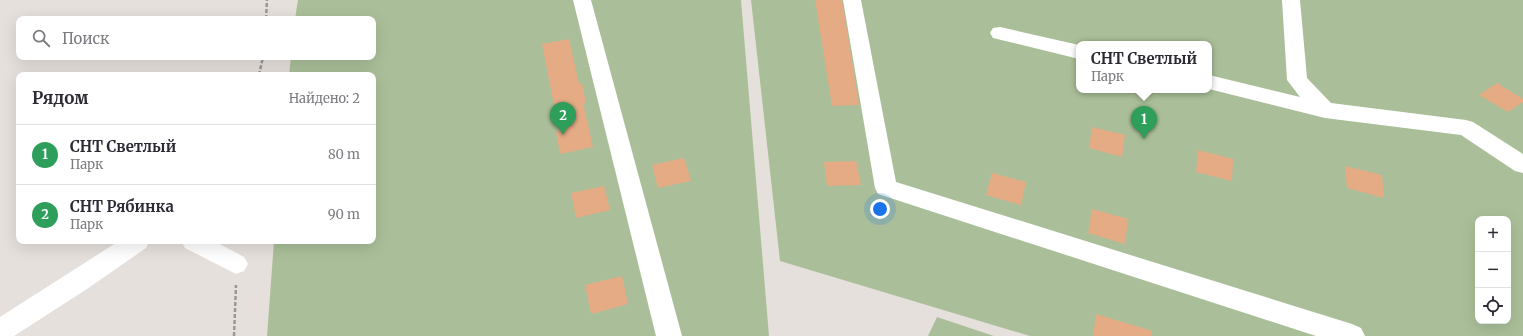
<!DOCTYPE html>
<html lang="ru">
<meta charset="utf-8">
<style>
body{margin:0;font-family:Merriweather,serif;background:#f2f2f3;color:#2b2b33}
.controls{position:absolute;right:12px;bottom:12px;display:grid;overflow:hidden;border-radius:8px;box-shadow:0 4px 16px #0002}
.controls button{width:36px;height:36px;display:grid;place-items:center;padding:0;border:0;border-bottom:1px solid #e1e1e2;background:#fff;color:#2b2b33;font:20px sans-serif}
.you{position:absolute;left:880px;top:209px;width:14px;height:14px;margin:-10px;border:3px solid #fff;border-radius:50%;background:#1a73e8;box-shadow:0 0 0 6px #1a73e833}
.badge{display:grid;place-items:center;width:26px;height:26px;border-radius:50%;background:#9b6b1d;color:#fff;font-size:13px;font-weight:700}
.pin{position:absolute;translate:-50% -33px;filter:drop-shadow(0 1px 2px #0008)}
.pin::after{content:'';position:absolute;top:21px;width:14px;height:12px;background:inherit;clip-path:polygon(0 0,100% 0,50% 100%)}
.popup{position:absolute;left:1076px;top:41px;width:136px;height:52px;box-sizing:border-box;display:grid;place-content:center;border-radius:8px;background:#fff;filter:drop-shadow(0 1px 3px #0005);font-size:13px;white-space:nowrap;color:#7c7c81}
.popup b{font-size:15px;color:#2b2b33}
.popup::after{content:'';position:absolute;left:50%;top:100%;margin-left:-8px;border:8px solid transparent;border-top-color:#fff}
.list{margin:0;padding:0;list-style:none}
h2{display:flex;justify-content:space-between;align-items:center;height:52px;margin:0;padding:0 16px;font-size:17px}
h2 small{font-size:13px;font-weight:400;color:#7c7c81}
.list li{display:grid;grid-template-columns:26px 1fr auto;gap:12px;align-items:center;box-sizing:border-box;height:60px;padding:0 16px;border-top:1px solid #e1e1e2}
.list b{display:block;font-size:15px;white-space:nowrap}
.list p{margin:0;font-size:13px;white-space:nowrap;color:#7c7c81}
.list em{font-size:13px;font-style:normal;color:#7c7c81}
.icon{flex:none;width:22px;height:22px;fill:none;stroke:currentColor;stroke-width:2;stroke-linecap:round;stroke-linejoin:round}
.map{position:relative;flex:none;width:1523px;height:336px;overflow:hidden}
.search{position:absolute;background:#fff;box-shadow:0 4px 16px #0002;left:16px;top:16px;width:360px;height:44px;display:flex;align-items:center;gap:10px;box-sizing:border-box;padding:0 14px;border-radius:8px;color:#7c7c81;font-size:15px}
.panel{position:absolute;background:#fff;box-shadow:0 4px 16px #0002;left:16px;top:72px;width:360px;height:172px;border-radius:8px}
.map>svg:first-child{display:block}
.green{fill:#aabf99;fill-rule:evenodd}
.building{fill:#e5ab84}
.lines{fill:none;stroke-linecap:round;stroke-linejoin:round}
.path{stroke:#9c9794;stroke-width:2.5;stroke-dasharray:4 2;stroke-linecap:butt}
.minor{fill:#fff;fill-rule:evenodd}
</style>
<div class="map">
<svg width="1523" height="336" viewBox="0 0 1523 336">
<rect width="100%" height="100%" fill="#e6e0dc"/>
<g class="green">
<path d="M 298,0 L 741,0 L 769,336 L 267,336 L 274,241 L 373,241 L 373,75 L 289,75 L 291,57 L 373,57 L 373,19 L 295,19 Z"/>
<path d="M 751,0 L 1523,0 L 1523,336 L 1030,336 L 780,261 ZM 1079,44 L 1209,44 L 1209,90 L 1079,90 ZM 1478,219 L 1508,219 L 1508,321 L 1478,321 Z"/>
<path d="M 937,317 L 994,336 L 928,336 Z"/>
</g>
<g class="building">
<path d="M 815,0 L 842,0 L 859,105 L 832,106 Z"/>
<path d="M 569,39 L 579,84 L 582,83 L 586,103 L 583,103 L 593,147 L 560,154 L 556,132 L 559,131 L 542,44 Z"/>
<path d="M 1497,83 L 1523,99 L 1523,102 L 1508,112 L 1479,95 Z"/>
<path d="M 1092,127 L 1125,135 L 1122,157 L 1089,148 Z"/>
<path d="M 1198,150 L 1233,159 L 1232,181 L 1196,172 Z"/>
<path d="M 684,158 L 691,181 L 658,188 L 652,165 Z"/>
<path d="M 856,161 L 861,185 L 827,186 L 824,162 Z"/>
<path d="M 1345,166 L 1382,175 L 1384,198 L 1347,188 Z"/>
<path d="M 992,173 L 1026,182 L 1021,205 L 986,195 Z"/>
<path d="M 604,186 L 610,210 L 576,218 L 571,193 Z"/>
<path d="M 1092,209 L 1128,219 L 1125,244 L 1088,233 Z"/>
<path d="M 622,276 L 628,304 L 591,314 L 585,285 Z"/>
<path d="M 1096,314 L 1152,331 L 1152,336 L 1093,336 Z"/>
</g>
<g class="lines">
<g class="path">
<path d="M 266,19 L 267,0"/>
<path d="M 259,75 L 263,57"/>
<path d="M 234,336 L 236,285"/>
</g>
<g class="minor">
<path d="M 573,0 L 591,0 L 682,336 L 656,336 Z"/>
<path d="M 843,0 L 861,0 L 896,182 L 1352,324 L 1361,328 L 1365,336 L 1316,336 L 878,194 L 875,188 Z"/>
<path d="M 1282,0 L 1300,0 L 1307,78 L 1331,103 L 1466,120 L 1473,122 L 1523,154 L 1523,173 L 1515,171 L 1461,135 L 1325,118 L 1209,89 L 1209,75 L 1300,97 L 1287,80 Z"/>
<path d="M 1000,27 L 1079,45 L 1079,59 L 993,38 L 990,33 L 993,28 Z"/>
<path d="M 119,241 L 150,241 L 146,248 L 87,289 L 14,336 L 0,336 L 0,317 Z"/>
<path d="M 181,241 L 214,241 L 244,257 L 248,264 L 244,271 L 236,274 L 185,248 Z"/>
</g>
</g>
</svg>
<div class="controls">
<button>+</button>
<button>−</button>
<button><svg class="icon" aria-label="locate" viewBox="0 0 24 24"><circle cx="12" cy="12" r="6"/><path d="M12 2v4M12 18v4M2 12h4M18 12h4"/></svg></button>
</div>
<div class="you"></div>
<div class="pin badge" style="left:1144px;top:139px;background:#2e9e5b">1</div>
<div class="popup"><b>СНТ Светлый</b>Парк</div>
<div class="pin badge" style="left:563px;top:135px;background:#2e9e5b">2</div>
<div class="search"><svg class="icon" aria-label="search" viewBox="0 0 24 24"><circle cx="10" cy="10" r="6"/><path d="M15 15l6 6"/></svg>Поиск</div>
<section class="panel">
<h2>Рядом<small>Найдено: 2</small></h2>
<ul class="list">
<li><span class="badge" style="background:#2e9e5b">1</span><div><b>СНТ Светлый</b><p>Парк</p></div><em>80 m</em></li>
<li><span class="badge" style="background:#2e9e5b">2</span><div><b>СНТ Рябинка</b><p>Парк</p></div><em>90 m</em></li>
</ul>
</section>
</div>
